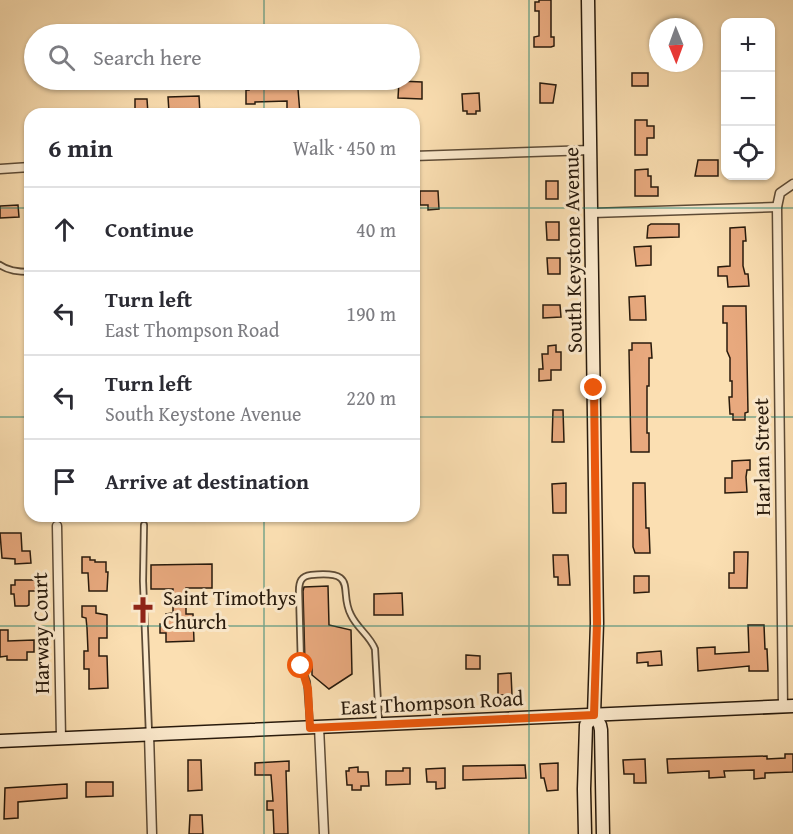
<!DOCTYPE html>
<meta charset="utf-8">
<style>
body{margin:0;font-family:"Gentium Book Plus",serif;background:#f2f2f3;color:#2b2b33}
.controls{position:absolute;right:18px;top:18px;display:grid;overflow:hidden;border-radius:12px;box-shadow:0 2px 4px #0004}
.controls button{width:54px;height:54px;display:grid;place-items:center;padding:0;border:0;border-bottom:2px solid #e1e1e2;background:#fff;color:#2b2b33;font:30px sans-serif}
.compass{position:absolute;left:649px;top:18px;width:54px;height:54px;border-radius:50%;background:#fff;box-shadow:0 2px 4px #0004;rotate:179deg}
.stop{position:absolute;width:18px;height:18px;margin:-14px;border:4px solid #ea580c;border-radius:50%;background:#fff}
.stop.end{background:#ea580c;border-color:#fff;box-shadow:0 2px 6px #0008}
.list{margin:0;padding:0;list-style:none}
h2{display:flex;justify-content:space-between;align-items:center;height:78px;margin:0;padding:0 24px;font-size:26px}
h2 small{font-size:20px;font-weight:400;color:#7c7c81}
.list li{display:grid;grid-template-columns:39px 1fr auto;gap:18px;align-items:center;box-sizing:border-box;height:84px;padding:0 24px;border-top:2px solid #e1e1e2}
.list b{display:block;font-size:22px;white-space:nowrap}
.list p{margin:0;font-size:20px;white-space:nowrap;color:#7c7c81}
.list em{font-size:20px;font-style:normal;color:#7c7c81}
.icon{flex:none;width:33px;height:33px;fill:none;stroke:currentColor;stroke-width:2;stroke-linecap:round;stroke-linejoin:round}
.map{position:relative;flex:none;width:793px;height:834px;overflow:hidden}
.search{position:absolute;background:#fff;box-shadow:0 2px 4px #0004;left:24px;top:24px;width:396px;height:66px;display:flex;align-items:center;gap:15px;box-sizing:border-box;padding:0 21px;border-radius:33px;color:#7c7c81;font-size:22px}
.panel{position:absolute;background:#fff;box-shadow:0 2px 4px #0004;left:24px;top:108px;width:396px;height:414px;border-radius:18px}
.map>svg:first-child{display:block}
.building{fill:#e8a97e;stroke:#281a0c;stroke-width:1.5}
.lines{fill:none;stroke-linecap:round;stroke-linejoin:round}
.service-casing{stroke:#5d4b36;stroke-width:8}
.minor-casing{stroke:#5d4b36;stroke-width:11}
.secondary-casing{stroke:#281a0c;stroke-width:15}
.service{stroke:#fceacd;stroke-width:4.5}
.minor{stroke:#fceacd;stroke-width:8}
.secondary{stroke:#fceacd;stroke-width:12}
.route{stroke:#ea580c;stroke-width:8}
.grid{fill:none;stroke:#0f766e;stroke-width:1.5;stroke-opacity:0.55}
.labels{text-anchor:middle;stroke-width:6;stroke-linejoin:round;paint-order:stroke}
.street-label{font-size:21px;fill:#281a0c;stroke:#fceacd}
.poi-label{font-size:21px;fill:#281a0c;stroke:#fceacd;text-anchor:start}
</style>
<div class="map">
<svg width="793" height="834" viewBox="0 0 793 834">
<rect width="100%" height="100%" fill="#fbdfb2"/>
<filter id="stains"><feTurbulence type="fractalNoise" baseFrequency=".00333" numOctaves="4"/><feColorMatrix values="0 0 0 0 .2 0 0 0 0 .09 0 0 0 0 .02 0 0 0 .5 -.17"/></filter>
<radialGradient id="worn" r=".72"><stop offset=".6" stop-color="#630" stop-opacity="0"/><stop offset="1" stop-color="#630" stop-opacity=".3"/></radialGradient>
<g class="building">
<path d="M 539,0 L 551,0 L 551,37 L 554,37 L 554,46 L 551,47 L 534,47 L 534,37 L 539,36 L 539,11 L 535,11 L 535,2 L 539,2 Z"/>
<rect x="632" y="73" width="16" height="13"/>
<path d="M 286,80 L 302,80 L 298,89 L 300,114 L 287,114 L 287,101 L 255,102 L 255,104 L 246,104 L 246,90 L 249,90 L 249,82 L 260,82 L 260,89 L 282,89 Z"/>
<path d="M 399,81 L 422,82 L 422,99 L 398,98 Z"/>
<path d="M 540,83 L 556,85 L 553,103 L 540,103 Z"/>
<path d="M 479,93 L 480,111 L 476,111 L 476,114 L 467,114 L 467,111 L 463,111 L 462,94 Z"/>
<path d="M 199,96 L 200,114 L 169,112 L 168,97 Z"/>
<path d="M 135,99 L 147,99 L 148,114 L 135,114 Z"/>
<path d="M 635,120 L 647,120 L 647,126 L 654,126 L 654,138 L 647,138 L 647,155 L 635,155 Z"/>
<path d="M 698,160 L 718,160 L 718,176 L 695,176 Z"/>
<path d="M 648,169 L 648,176 L 651,176 L 651,187 L 658,187 L 658,196 L 635,196 L 635,170 Z"/>
<rect x="546" y="181" width="12" height="18"/>
<path d="M 420,191 L 438,191 L 439,209 L 428,210 L 428,205 L 420,205 Z"/>
<path d="M 18,205 L 19,217 L 0,218 L 0,206 Z"/>
<path d="M 546,222 L 559,222 L 559,240 L 547,240 Z"/>
<path d="M 651,224 L 679,224 L 679,237 L 647,238 L 648,226 Z"/>
<path d="M 745,227 L 746,241 L 743,241 L 743,266 L 745,274 L 748,274 L 749,286 L 728,287 L 727,276 L 718,276 L 718,267 L 730,266 L 730,228 Z"/>
<path d="M 651,246 L 651,265 L 636,266 L 634,247 Z"/>
<path d="M 547,258 L 560,258 L 560,274 L 548,274 Z"/>
<path d="M 645,296 L 646,320 L 630,320 L 629,297 Z"/>
<path d="M 543,305 L 560,305 L 561,317 L 543,318 Z"/>
<path d="M 723,306 L 746,306 L 748,412 L 745,413 L 745,420 L 733,420 L 733,414 L 730,414 L 729,397 L 732,397 L 732,381 L 730,381 L 730,358 L 727,351 L 727,323 L 723,323 Z"/>
<path d="M 632,343 L 651,343 L 652,358 L 649,358 L 649,386 L 647,386 L 647,433 L 649,433 L 649,452 L 631,452 L 629,350 L 632,350 Z"/>
<path d="M 556,345 L 556,352 L 561,352 L 561,370 L 551,370 L 551,380 L 539,381 L 539,369 L 543,369 L 542,354 L 548,354 L 548,346 Z"/>
<path d="M 553,410 L 563,410 L 564,442 L 552,442 Z"/>
<path d="M 750,460 L 750,470 L 747,470 L 746,477 L 747,492 L 725,493 L 725,478 L 732,478 L 732,461 Z"/>
<path d="M 566,483 L 566,513 L 553,513 L 552,484 Z"/>
<path d="M 633,483 L 645,483 L 646,528 L 649,528 L 650,553 L 635,553 L 633,547 Z"/>
<path d="M 0,533 L 21,533 L 22,551 L 30,551 L 31,563 L 15,564 L 15,559 L 2,558 Z"/>
<path d="M 734,552 L 748,552 L 747,588 L 729,588 L 729,573 L 734,573 Z"/>
<path d="M 553,555 L 568,555 L 570,585 L 558,585 L 558,577 L 554,577 Z"/>
<path d="M 82,557 L 90,557 L 90,560 L 95,560 L 95,562 L 106,562 L 106,572 L 108,572 L 107,591 L 89,591 L 88,573 L 82,573 Z"/>
<path d="M 212,564 L 212,588 L 186,588 L 186,614 L 193,614 L 194,641 L 166,642 L 166,633 L 160,633 L 160,624 L 166,624 L 166,614 L 173,613 L 173,589 L 151,589 L 151,565 Z"/>
<path d="M 634,576 L 649,576 L 649,592 L 634,593 Z"/>
<path d="M 15,580 L 38,580 L 37,591 L 29,591 L 29,605 L 27,606 L 15,606 L 14,594 L 11,594 L 11,585 L 15,585 Z"/>
<path d="M 328,586 L 329,625 L 351,630 L 352,674 L 329,689 L 312,675 L 312,666 L 305,665 L 303,591 L 304,587 Z"/>
<path d="M 402,593 L 403,615 L 374,615 L 374,594 Z"/>
<path d="M 82,606 L 96,606 L 96,613 L 107,615 L 107,638 L 99,638 L 99,656 L 107,656 L 108,688 L 89,689 L 89,669 L 84,669 L 84,651 L 88,651 L 87,628 L 86,618 L 82,617 Z"/>
<path d="M 748,625 L 764,625 L 765,649 L 767,649 L 768,671 L 749,671 L 749,666 L 698,671 L 697,648 L 715,647 L 715,654 L 749,652 Z"/>
<path d="M 0,630 L 8,630 L 8,641 L 34,640 L 34,652 L 27,652 L 27,660 L 7,660 L 7,656 L 0,657 Z"/>
<path d="M 661,651 L 662,665 L 648,666 L 648,662 L 637,663 L 637,653 Z"/>
<path d="M 466,655 L 480,656 L 480,669 L 466,669 Z"/>
<path d="M 511,673 L 512,695 L 498,695 L 498,674 Z"/>
<path d="M 785,754 L 793,754 L 793,772 L 765,773 L 765,778 L 754,779 L 754,770 L 724,771 L 725,777 L 709,778 L 709,771 L 668,773 L 667,759 L 767,756 L 767,759 L 785,758 Z"/>
<path d="M 645,759 L 646,783 L 634,783 L 634,774 L 624,774 L 623,760 Z"/>
<path d="M 188,760 L 201,760 L 202,790 L 188,791 Z"/>
<path d="M 289,761 L 289,771 L 286,771 L 288,834 L 274,834 L 273,810 L 267,810 L 267,801 L 273,801 L 271,775 L 255,775 L 255,763 Z"/>
<path d="M 558,763 L 558,790 L 547,791 L 544,778 L 541,778 L 540,764 Z"/>
<path d="M 525,765 L 526,778 L 463,780 L 463,766 Z"/>
<path d="M 358,767 L 358,772 L 368,772 L 369,786 L 361,786 L 361,790 L 352,790 L 352,785 L 347,785 L 346,771 L 349,771 L 349,768 Z"/>
<path d="M 403,768 L 410,768 L 410,784 L 386,785 L 386,771 L 403,771 Z"/>
<path d="M 445,768 L 445,788 L 436,789 L 436,782 L 427,782 L 426,769 Z"/>
<path d="M 86,782 L 113,782 L 113,796 L 86,797 Z"/>
<path d="M 67,784 L 67,798 L 18,802 L 18,818 L 4,819 L 5,788 Z"/>
<path d="M 190,815 L 202,815 L 203,834 L 189,834 Z"/>
</g>
<g class="lines">
<defs>
<g id="service">
<path d="M 0,265 C 8,271 20,272 30,272"/>
<path d="M 144,525 L 143,581 L 149,734"/>
<path d="M 310,725 L 307,682 L 301,666 L 299,591 C 299,582 301,576 311,575 C 360,570 338,591 351,615 C 357,628 370,636 375,649 L 379,722"/>
</g>
<g id="minor">
<path d="M 414,156 L 591,150"/>
<path d="M 0,169 L 30,167"/>
<path d="M 592,213 L 777,207"/>
<path d="M 57,526 L 61,738"/>
<path d="M 783,707 L 777,207 L 780,193 L 793,184"/>
<path d="M 319,727 L 324,834"/>
<path d="M 149,734 L 152,834"/>
</g>
<g id="secondary">
<path d="M 588,0 L 597,623 L 594,715 L 600,725 L 601,730 L 603,834"/>
<path d="M 0,741 L 793,706"/>
<path d="M 585,834 L 584,789 L 586,725 L 594,715"/>
</g>
</defs>
<use href="#service" class="service-casing"/>
<use href="#minor" class="minor-casing"/>
<use href="#secondary" class="secondary-casing"/>
<use href="#service" class="service"/>
<use href="#minor" class="minor"/>
<use href="#secondary" class="secondary"/>
</g>
<g class="lines">
<path class="route" d="M 301,666 L 308,689 L 310,728 L 594,715 L 597,623 L 594,388"/>
</g>
<path class="grid" d="M 264,0 L 264,34M 529,0 L 529,834M 264,80 L 264,114M 0,208 L 30,208M 414,208 L 793,208M 0,417 L 30,417M 414,417 L 793,417M 264,516 L 264,834M 0,626 L 793,626"/>
<defs>
<symbol id="church-bare" viewBox="-9 -9 18 18"><path d="M-1.2-6h2.4v3.5h3.3v2.4h-3.3V6h-2.4V-.1h-3.3v-2.4h3.3Z" fill="#8f2418" stroke="#fceacd" stroke-width="2.5" paint-order="stroke"/></symbol>
</defs>
<g fill-rule="evenodd">
<use href="#church-bare" x="124" y="591" width="38" height="38"/>
</g>
<g class="labels">
<g class="street-label">
<text transform="translate(573 250) rotate(-91)" y="7">South Keystone Avenue</text>
<text transform="translate(762 457) rotate(-91)" y="7">Harlan Street</text>
<text transform="translate(41 633) rotate(-91)" y="7">Harway Court</text>
<text transform="translate(432 703) rotate(-3)" y="7">East Thompson Road</text>
</g>
<g class="poi-label">
<text x="163" y="605">Saint Timothys<tspan x="163" dy="24">Church</tspan></text>
</g>
</g>
<rect width="100%" height="100%" filter="url(#stains)"/>
<rect width="100%" height="100%" fill="url(#worn)"/>
</svg>
<div class="controls">
<button>+</button>
<button>−</button>
<button><svg class="icon" aria-label="locate" viewBox="0 0 24 24"><circle cx="12" cy="12" r="6"/><path d="M12 2v4M12 18v4M2 12h4M18 12h4"/></svg></button>
</div>
<svg class="compass" viewBox="-18 -18 36 36"><path d="M0-13l5 13h-10z" fill="#e53935"/><path d="M0 13l5-13h-10z" fill="#7c7c81"/></svg>
<div class="stop" style="left:301px;top:666px"></div>
<div class="stop end" style="left:594px;top:388px"></div>
<div class="search"><svg class="icon" aria-label="search" viewBox="0 0 24 24"><circle cx="10" cy="10" r="6"/><path d="M15 15l6 6"/></svg>Search here</div>
<section class="panel">
<h2>6 min<small>Walk · 450 m</small></h2>
<ul class="list">
<li><svg class="icon" aria-label="ahead" viewBox="0 0 24 24"><path d="M12 20V5M6 11l6-6 6 6"/></svg><div><b>Continue</b></div><em>40 m</em></li>
<li><svg class="icon" aria-label="left" viewBox="0 0 24 24"><path d="M17 20v-9H6M10 6l-5 5 5 5"/></svg><div><b>Turn left</b><p>East Thompson Road</p></div><em>190 m</em></li>
<li><svg class="icon" aria-label="left" viewBox="0 0 24 24"><path d="M17 20v-9H6M10 6l-5 5 5 5"/></svg><div><b>Turn left</b><p>South Keystone Avenue</p></div><em>220 m</em></li>
<li><svg class="icon" aria-label="arrive" viewBox="0 0 24 24"><path d="M6 21V4h12l-3 4 3 4H6"/></svg><div><b>Arrive at destination</b></div></li>
</ul>
</section>
</div>
